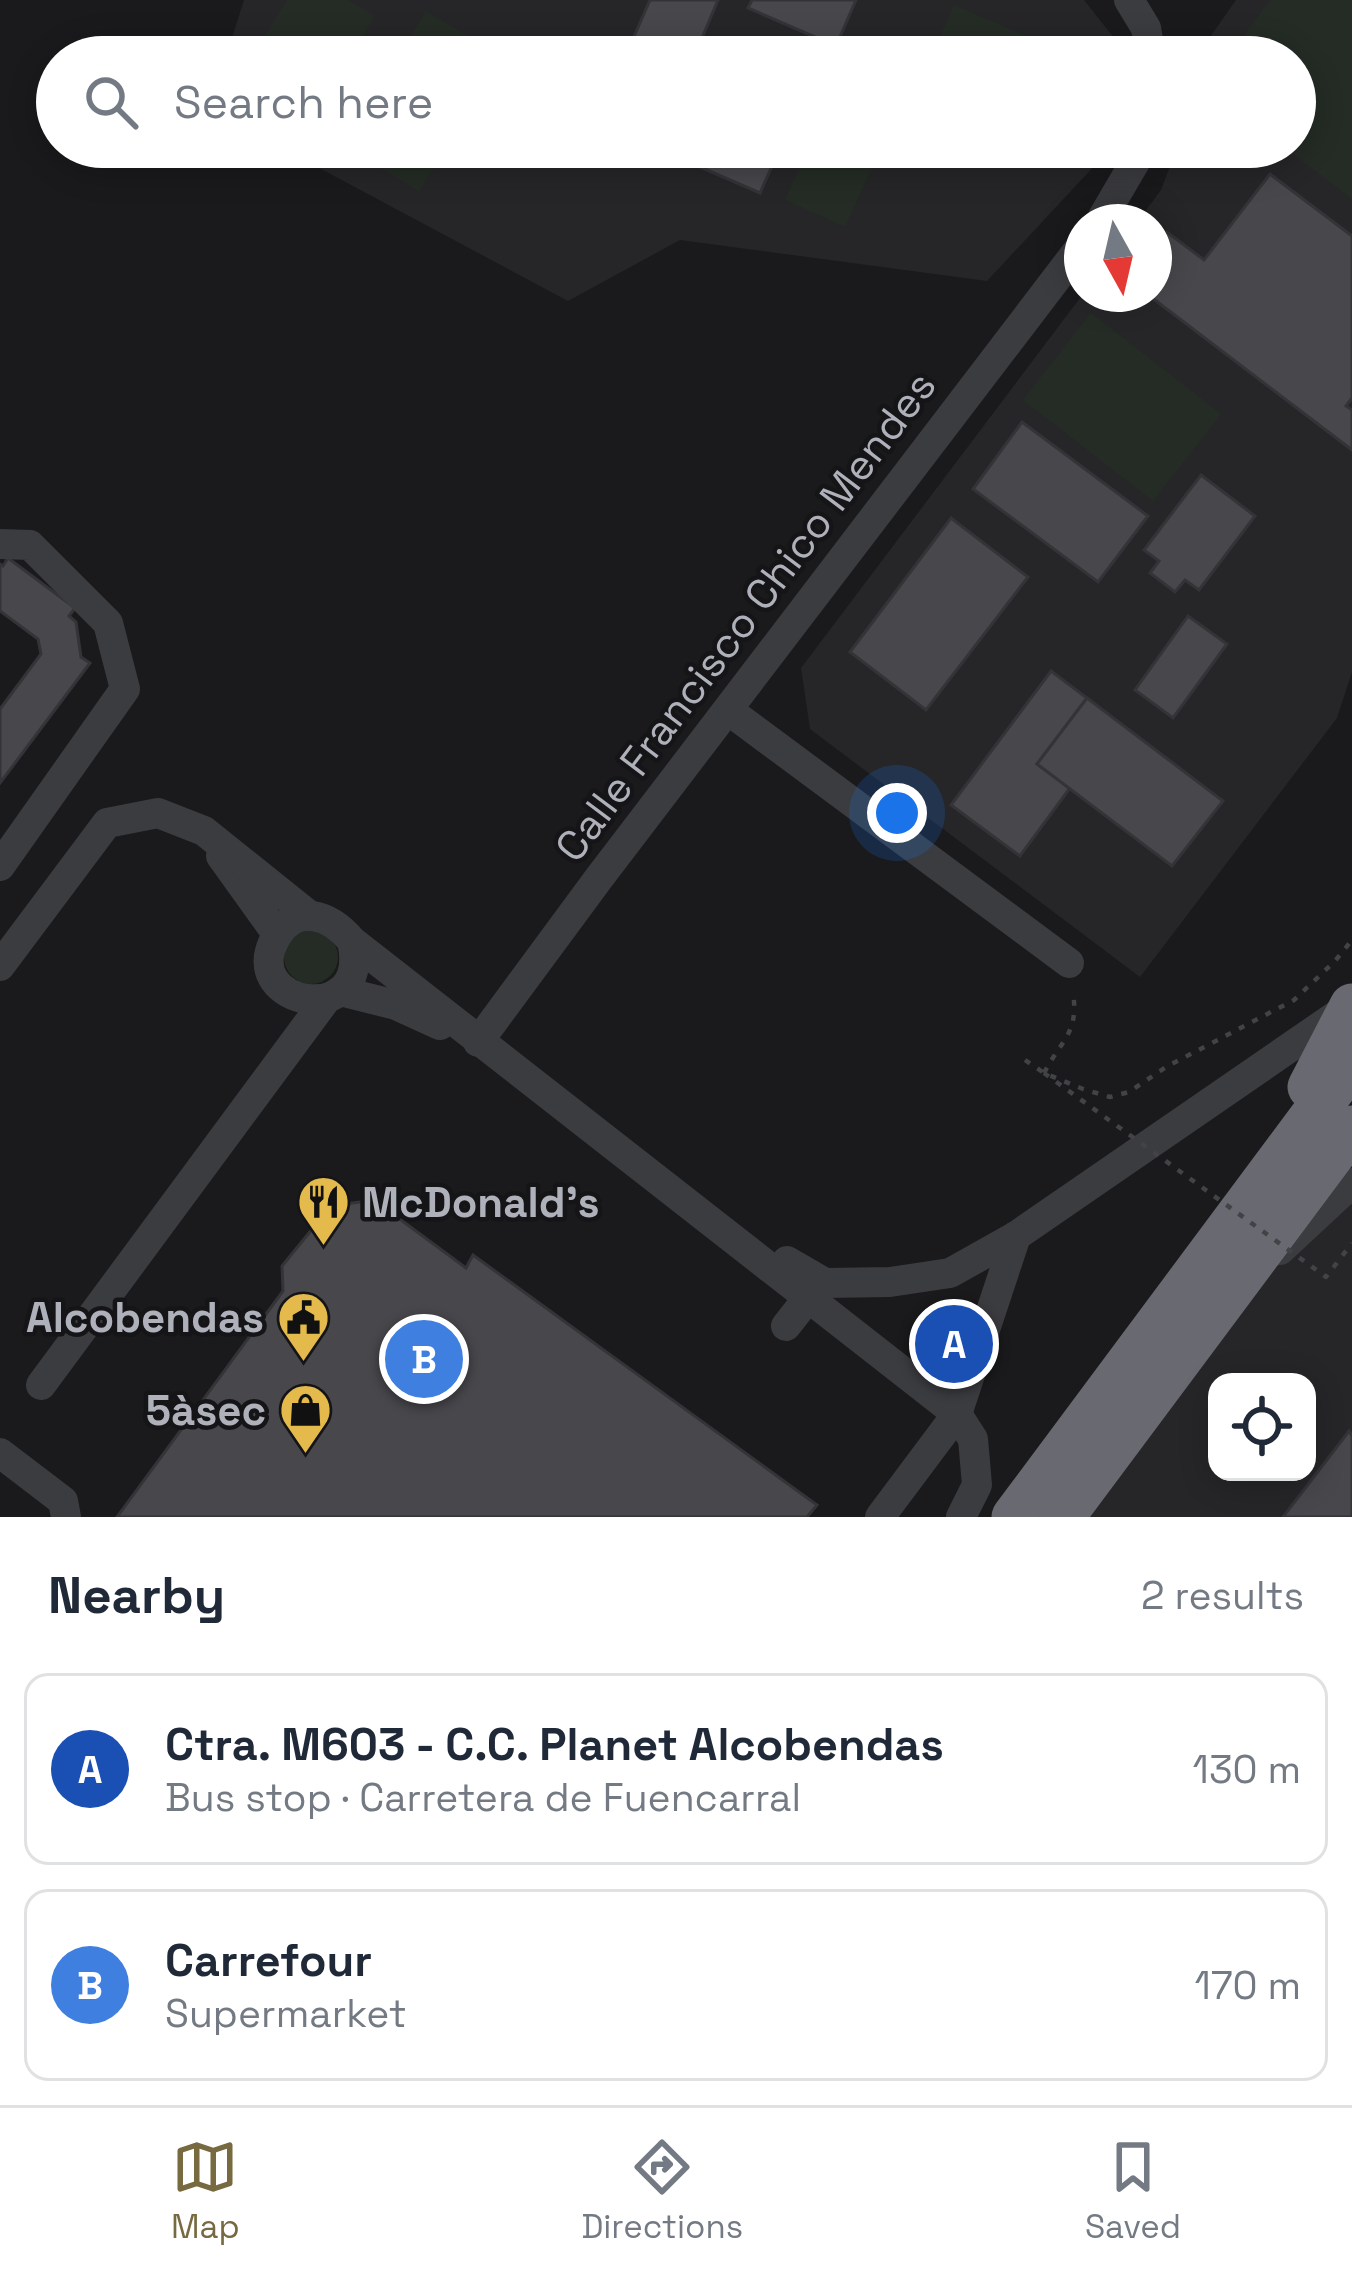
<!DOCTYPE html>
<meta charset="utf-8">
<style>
body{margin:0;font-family:"Space Grotesk",sans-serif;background:#f2f2f3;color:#1f2937}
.controls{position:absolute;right:36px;bottom:36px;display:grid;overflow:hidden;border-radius:24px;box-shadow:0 6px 30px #0003}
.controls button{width:108px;height:108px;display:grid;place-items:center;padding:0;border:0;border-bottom:3px solid #e0e1e3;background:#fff;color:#1f2937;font:60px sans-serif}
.compass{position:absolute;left:1064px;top:204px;width:108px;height:108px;border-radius:50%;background:#fff;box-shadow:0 6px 30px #0003;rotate:172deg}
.you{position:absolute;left:897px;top:813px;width:42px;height:42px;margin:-30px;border:9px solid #fff;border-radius:50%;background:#1a73e8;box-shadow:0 0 0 18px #1a73e833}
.badge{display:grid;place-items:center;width:78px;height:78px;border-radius:50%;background:#776a40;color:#fff;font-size:39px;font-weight:700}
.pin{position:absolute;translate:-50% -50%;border:6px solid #fff;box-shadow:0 3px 12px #0006}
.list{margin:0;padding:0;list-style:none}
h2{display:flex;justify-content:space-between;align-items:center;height:156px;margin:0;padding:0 48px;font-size:51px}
h2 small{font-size:39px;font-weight:400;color:#747a83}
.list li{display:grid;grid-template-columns:78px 1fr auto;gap:36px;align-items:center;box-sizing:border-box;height:192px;margin:0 24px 24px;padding:0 24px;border:3px solid #e0e1e3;border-radius:24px}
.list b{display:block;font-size:45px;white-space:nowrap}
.list p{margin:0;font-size:39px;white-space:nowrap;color:#747a83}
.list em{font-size:39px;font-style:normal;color:#747a83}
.icon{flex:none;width:66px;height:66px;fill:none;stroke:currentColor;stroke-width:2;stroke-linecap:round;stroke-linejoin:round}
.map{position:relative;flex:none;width:1352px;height:1517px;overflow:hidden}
.search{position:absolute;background:#fff;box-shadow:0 6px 30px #0003;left:36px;right:36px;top:36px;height:132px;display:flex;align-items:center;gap:30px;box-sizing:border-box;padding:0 42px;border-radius:66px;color:#747a83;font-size:45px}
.sheet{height:588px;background:#fff}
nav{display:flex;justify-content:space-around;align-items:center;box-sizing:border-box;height:168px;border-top:3px solid #e0e1e3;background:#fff;font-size:33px;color:#747a83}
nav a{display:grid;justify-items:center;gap:6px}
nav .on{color:#776a40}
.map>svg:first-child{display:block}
.built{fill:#262629;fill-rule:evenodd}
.green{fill:#242c25}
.building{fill:#47474c;stroke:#343438;stroke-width:3}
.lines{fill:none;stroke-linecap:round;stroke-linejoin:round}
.path{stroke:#414347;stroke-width:4.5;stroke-dasharray:6 9;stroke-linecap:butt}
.minor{stroke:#3b3c40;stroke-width:30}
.highway{stroke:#686971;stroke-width:45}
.path-bridge{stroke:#414347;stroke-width:4.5;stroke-dasharray:6 9;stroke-linecap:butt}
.labels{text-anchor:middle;stroke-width:9;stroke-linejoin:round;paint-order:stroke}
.street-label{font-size:42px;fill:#aeb0ba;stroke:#151517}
.poi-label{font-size:42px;font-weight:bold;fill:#aeb0ba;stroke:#151517;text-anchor:end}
</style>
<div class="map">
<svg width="1352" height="1517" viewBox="0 0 1352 1517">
<rect width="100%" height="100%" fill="#1a1a1c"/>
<g class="built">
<path d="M 244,0 L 1084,0 L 1122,48 L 1123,57 L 226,57 Z"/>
<path d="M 1236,0 L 1352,0 L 1352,672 L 1337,718 L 1140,977 L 810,729 L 801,668 L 1083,294 L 1154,294 L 1154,222 L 1137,222 L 1161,190 L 1177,147 L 1295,147 L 1295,57 L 1196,57 Z"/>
<path d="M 280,147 L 1112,147 L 987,281 L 680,240 L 568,301 Z"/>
<path d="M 1352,1121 L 1352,1517 L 1056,1517 ZM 1217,1382 L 1307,1382 L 1307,1472 L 1217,1472 Z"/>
</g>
<g class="green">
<path d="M 287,0 L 348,0 L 375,16 L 350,57 L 252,57 Z"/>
<path d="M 1270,0 L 1352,0 L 1352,199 L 1284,147 L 1295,147 L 1295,57 L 1227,57 Z"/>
<path d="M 954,5 L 1026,36 L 1016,57 L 931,57 Z"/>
<path d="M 426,11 L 501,56 L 500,57 L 398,57 Z"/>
<path d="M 346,147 L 446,147 L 419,191 Z"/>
<path d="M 809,147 L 881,147 L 845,227 L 785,200 Z"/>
<path d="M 1091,313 L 1221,414 L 1153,501 L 1023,400 Z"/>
<circle cx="311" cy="957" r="27"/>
</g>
<g class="building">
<path d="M 650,0 L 718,0 L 694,57 L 625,57 Z"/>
<path d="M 752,0 L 856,0 L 836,46 L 748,8 Z"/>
<path d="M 654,147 L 771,147 L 779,150 L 760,193 Z"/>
<path d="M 1270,174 L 1352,236 L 1352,398 L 1346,406 L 1352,410 L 1352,450 L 1147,294 L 1154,294 L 1154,248 L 1167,232 L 1204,260 Z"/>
<path d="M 1022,422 L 1148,516 L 1098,582 L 973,489 Z"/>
<path d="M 1201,475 L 1255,516 L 1199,590 L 1185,580 L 1175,592 L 1150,573 L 1159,561 L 1144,550 Z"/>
<path d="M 951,518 L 1028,577 L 926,710 L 850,652 Z"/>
<path d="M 8,558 L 75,608 L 69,616 L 76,622 L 81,657 L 90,663 L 0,783 L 0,709 L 41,654 L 38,639 L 0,611 L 0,564 L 3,566 Z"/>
<path d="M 1188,616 L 1227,644 L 1173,718 L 1135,690 Z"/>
<path d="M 1051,671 L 1087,698 L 1037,764 L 1070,788 L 1020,856 L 951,805 Z"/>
<path d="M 1087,698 L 1223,801 L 1172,866 L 1037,764 Z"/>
<path d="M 374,1200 L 466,1268 L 473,1255 L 817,1505 L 807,1517 L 117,1517 L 283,1291 L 282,1266 L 331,1206 Z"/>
<path d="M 1349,1431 L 1352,1436 L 1352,1517 L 1283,1517 Z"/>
</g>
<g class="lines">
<g class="path">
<path d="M 1025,1060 L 1044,1073 L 1083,1089 L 1110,1097 L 1129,1092 L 1166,1067 L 1294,1000 L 1335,961 L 1352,940"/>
<path d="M 1044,1073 C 1062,1039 1079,1033 1073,992"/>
</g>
<g class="minor">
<path d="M 1129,0 L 1146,28 L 1151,57"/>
<path d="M 1100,222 L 1135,162 L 1141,147"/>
<path d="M 0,544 L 30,545 L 108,623 L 125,689 L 0,866"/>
<path d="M 728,710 L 1069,963"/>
<path d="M 221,856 L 277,934"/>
<path d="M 352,941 C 373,1031 238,1006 275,939 C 295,901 330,915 352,941 L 957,1414 L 973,1439 L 977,1485 L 961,1517"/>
<path d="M 0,966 L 107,823 L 158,813 L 204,831 L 310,916"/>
<path d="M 340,991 L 396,1005 L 440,1025"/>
<path d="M 478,1042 L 599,878 L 1082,245"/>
<path d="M 1280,1250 L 1352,1183"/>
<path d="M 787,1261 L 825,1283 L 890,1282 L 950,1273 L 1016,1236 L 1347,1008"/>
<path d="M 786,1326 L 808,1298"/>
<path d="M 41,1385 L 327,998"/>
<path d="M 0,1453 L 63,1501 L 66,1517"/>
<path d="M 880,1517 L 957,1414 L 1016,1236"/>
</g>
<g class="highway">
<path d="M 1310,1087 L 1352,1006"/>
<path d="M 1014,1517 L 1352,1063"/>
<path d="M 1062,1517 L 1352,1128"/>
</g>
<path class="path-bridge" d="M 1044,1073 L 1326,1277 L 1352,1243"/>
</g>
<defs>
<symbol id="restaurant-pin" viewBox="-11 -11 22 30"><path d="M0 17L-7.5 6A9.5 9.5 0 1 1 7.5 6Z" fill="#e3ba4b" stroke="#151517"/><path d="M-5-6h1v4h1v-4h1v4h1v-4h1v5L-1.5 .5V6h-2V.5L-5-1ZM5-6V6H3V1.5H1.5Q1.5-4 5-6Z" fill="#111"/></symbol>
<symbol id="civic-pin" viewBox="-11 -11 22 30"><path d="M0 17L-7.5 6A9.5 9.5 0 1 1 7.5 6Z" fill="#e3ba4b" stroke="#151517"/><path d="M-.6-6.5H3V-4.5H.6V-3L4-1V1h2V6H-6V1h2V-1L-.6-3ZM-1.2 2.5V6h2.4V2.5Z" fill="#111"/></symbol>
<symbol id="shop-pin" viewBox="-11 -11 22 30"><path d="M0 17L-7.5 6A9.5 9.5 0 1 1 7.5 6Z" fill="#e3ba4b" stroke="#151517"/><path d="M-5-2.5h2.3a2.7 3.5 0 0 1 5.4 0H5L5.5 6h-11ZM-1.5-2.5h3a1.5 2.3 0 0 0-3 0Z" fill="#111"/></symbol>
</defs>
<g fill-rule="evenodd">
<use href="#restaurant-pin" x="294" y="1172" width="59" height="81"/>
<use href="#civic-pin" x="274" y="1288" width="59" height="81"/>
<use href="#shop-pin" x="276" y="1380" width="59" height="81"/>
</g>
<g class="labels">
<g class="street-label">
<text transform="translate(745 616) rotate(-53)" y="15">Calle Francisco Chico Mendes</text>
</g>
<g class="poi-label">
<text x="362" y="1217" text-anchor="start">McDonald's</text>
<text x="264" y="1332">Alcobendas</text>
<text x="266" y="1425">5àsec</text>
</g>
</g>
</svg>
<div class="controls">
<button><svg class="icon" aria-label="locate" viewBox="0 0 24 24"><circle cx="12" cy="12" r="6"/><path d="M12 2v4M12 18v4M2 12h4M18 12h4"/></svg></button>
</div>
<svg class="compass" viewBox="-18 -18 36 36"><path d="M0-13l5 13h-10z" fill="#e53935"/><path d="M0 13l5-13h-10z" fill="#747a83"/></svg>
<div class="you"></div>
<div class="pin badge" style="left:954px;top:1344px;background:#1a4fb4">A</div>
<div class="pin badge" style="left:424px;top:1359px;background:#3f7fe0">B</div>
<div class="search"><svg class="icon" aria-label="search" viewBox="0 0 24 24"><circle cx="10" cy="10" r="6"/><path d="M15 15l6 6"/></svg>Search here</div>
</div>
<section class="sheet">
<h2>Nearby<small>2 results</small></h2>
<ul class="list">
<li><span class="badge" style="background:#1a4fb4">A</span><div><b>Ctra. M603 - C.C. Planet Alcobendas</b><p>Bus stop · Carretera de Fuencarral</p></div><em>130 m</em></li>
<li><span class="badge" style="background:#3f7fe0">B</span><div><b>Carrefour</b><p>Supermarket</p></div><em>170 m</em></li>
</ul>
</section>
<nav>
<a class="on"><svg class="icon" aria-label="map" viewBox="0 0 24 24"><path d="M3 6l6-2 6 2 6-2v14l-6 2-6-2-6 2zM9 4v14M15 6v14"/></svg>Map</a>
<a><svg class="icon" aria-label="directions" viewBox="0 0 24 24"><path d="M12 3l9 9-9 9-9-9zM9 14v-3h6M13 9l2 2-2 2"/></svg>Directions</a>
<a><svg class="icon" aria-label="saved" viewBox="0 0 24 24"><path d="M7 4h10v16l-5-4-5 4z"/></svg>Saved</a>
</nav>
